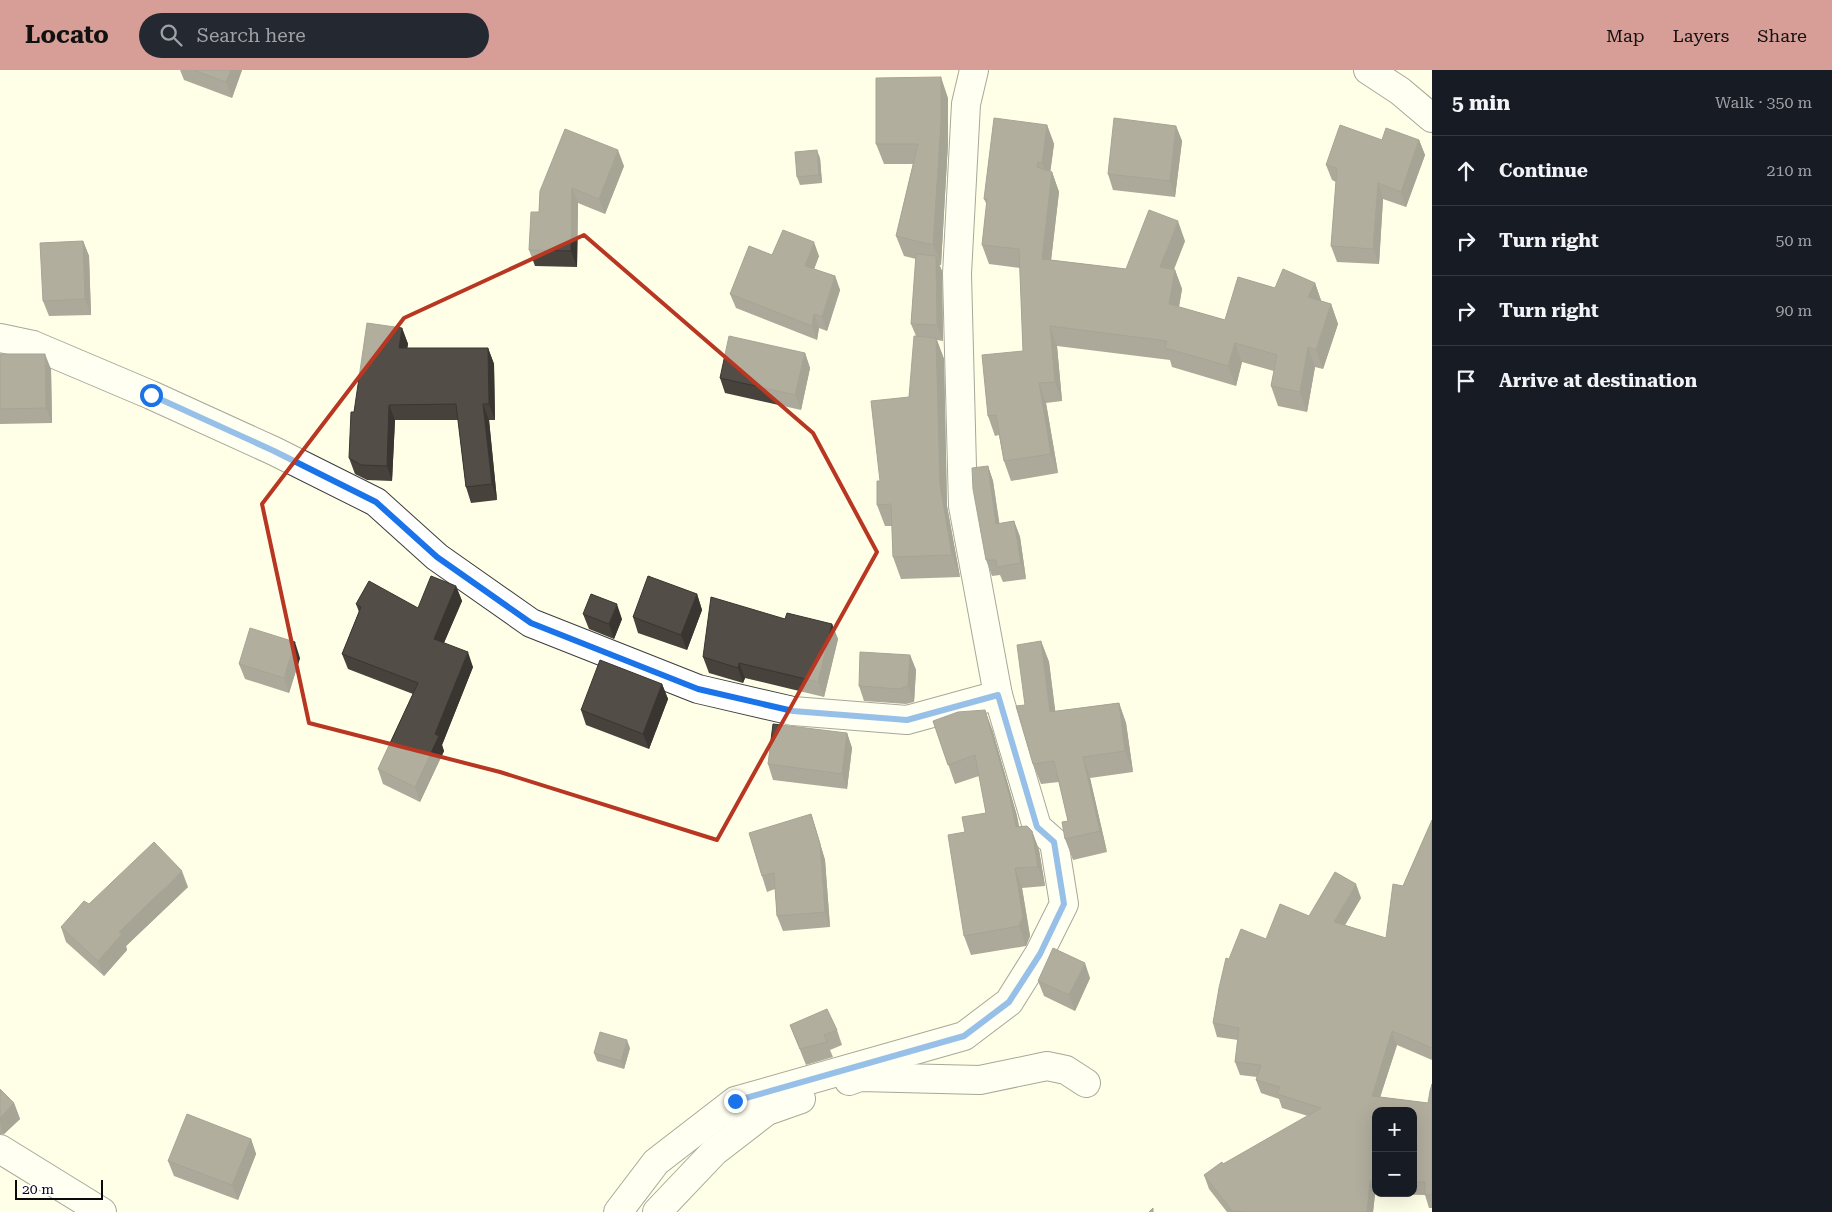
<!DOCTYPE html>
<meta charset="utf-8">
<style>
body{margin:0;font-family:"Roboto Serif",serif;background:#242831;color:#f1f3f6}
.controls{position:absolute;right:15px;bottom:15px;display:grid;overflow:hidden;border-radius:10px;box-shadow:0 5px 20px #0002}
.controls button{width:45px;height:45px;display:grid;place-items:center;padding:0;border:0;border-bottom:1px solid #363941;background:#171b24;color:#f1f3f6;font:25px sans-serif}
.scale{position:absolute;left:15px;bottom:12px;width:88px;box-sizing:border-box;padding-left:5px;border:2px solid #0a0a0a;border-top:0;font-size:14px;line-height:18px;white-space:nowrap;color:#0a0a0a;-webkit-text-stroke:4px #fff;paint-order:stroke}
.stop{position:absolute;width:15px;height:15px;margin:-11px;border:4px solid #1a73e8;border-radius:50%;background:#fff}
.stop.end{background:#1a73e8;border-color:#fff;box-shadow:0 1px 5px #0008}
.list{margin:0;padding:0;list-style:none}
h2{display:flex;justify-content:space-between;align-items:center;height:65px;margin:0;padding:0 20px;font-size:21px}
h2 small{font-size:16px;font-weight:400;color:#9ea1a6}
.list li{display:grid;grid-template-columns:32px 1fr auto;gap:15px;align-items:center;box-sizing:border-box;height:70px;padding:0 20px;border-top:1px solid #363941}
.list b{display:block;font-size:19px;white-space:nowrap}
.list em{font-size:16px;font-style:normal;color:#9ea1a6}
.icon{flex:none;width:28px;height:28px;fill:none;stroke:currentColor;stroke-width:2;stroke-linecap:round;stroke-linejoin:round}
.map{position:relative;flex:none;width:1432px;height:1142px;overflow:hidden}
header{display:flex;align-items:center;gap:30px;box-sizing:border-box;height:70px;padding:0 25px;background:#d79e97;color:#111}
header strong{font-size:24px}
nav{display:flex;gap:28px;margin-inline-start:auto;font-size:18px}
.search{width:350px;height:45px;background:#242831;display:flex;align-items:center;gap:12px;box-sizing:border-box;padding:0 18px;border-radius:28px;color:#9ea1a6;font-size:19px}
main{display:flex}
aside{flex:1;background:#171b24}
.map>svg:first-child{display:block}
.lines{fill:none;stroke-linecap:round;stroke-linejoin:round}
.minor-casing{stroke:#3d3d3d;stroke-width:30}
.minor{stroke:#fff;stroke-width:28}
.wall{fill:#47423c;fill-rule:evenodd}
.shaded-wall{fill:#393631}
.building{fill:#524d46;stroke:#393631}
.route{stroke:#1a73e8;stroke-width:6}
.marked{fill:none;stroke:#b83723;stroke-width:4;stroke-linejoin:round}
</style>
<header>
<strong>Locato</strong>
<div class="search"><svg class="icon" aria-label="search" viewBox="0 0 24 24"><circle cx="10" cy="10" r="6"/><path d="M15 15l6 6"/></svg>Search here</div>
<nav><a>Map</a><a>Layers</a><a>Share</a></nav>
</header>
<main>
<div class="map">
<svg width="1432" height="1142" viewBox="0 0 1432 1142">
<rect width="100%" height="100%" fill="#ffffe7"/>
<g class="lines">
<defs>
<g id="minor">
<path d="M 1368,0 L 1400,21 L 1432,48"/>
<path d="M 0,268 L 33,275 L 151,325 L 274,381 L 376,432 L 437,487 L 531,553 L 698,619 L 793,641 L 907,650 L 998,625"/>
<path d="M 849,1011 L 860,1007 L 980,1010 L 1047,996 L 1066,1000 L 1086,1013"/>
<path d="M 0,1079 L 102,1142"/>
<path d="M 618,1142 L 656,1092 L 735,1031 L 964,966 L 1009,932 L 1039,884 L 1064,834 L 1054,772 L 1037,757 L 998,625 L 963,436 L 957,204 L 966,34 L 974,0"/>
<path d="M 657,1142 L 714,1082 L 767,1041 L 801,1029"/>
</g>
</defs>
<use href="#minor" class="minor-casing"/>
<use href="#minor" class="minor"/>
</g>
<g class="wall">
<path d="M 180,0 L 242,0 L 232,28 L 184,10 Z"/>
<path d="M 948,28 L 948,73 L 941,195 L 939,195 L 942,201 L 943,271 L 937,270 L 944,289 L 947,436 L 960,507 L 901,509 L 893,487 L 892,456 L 885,456 L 877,435 L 880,411 L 909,327 L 916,266 L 911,254 L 916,189 L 904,186 L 896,166 L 913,94 L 884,94 L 876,74 Z"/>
<path d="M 1047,55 L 1054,74 L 1050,102 L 1052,102 L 1059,122 L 1051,190 L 1126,199 L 1185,171 L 1174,199 L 1175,200 L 1182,219 L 1179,237 L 1225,250 L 1275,218 L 1315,213 L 1321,231 L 1331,234 L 1338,254 L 1323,299 L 1315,297 L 1307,342 L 1278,336 L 1271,316 L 1274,301 L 1242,292 L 1236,316 L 1172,297 L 1170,290 L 1057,276 L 1062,331 L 1046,333 L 1058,403 L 1011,411 L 1004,391 L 999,365 L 995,366 L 988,346 L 1023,281 L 1020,198 L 989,194 L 982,175 L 987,135 L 984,129 Z"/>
<path d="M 1176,56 L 1182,71 L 1175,127 L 1113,120 L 1108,104 Z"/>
<path d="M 1382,70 L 1419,70 L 1425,85 L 1406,137 L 1383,129 L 1379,194 L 1337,192 L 1331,176 L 1336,112 L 1332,110 L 1326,95 Z"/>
<path d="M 820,88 L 822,113 L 800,115 L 797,107 Z"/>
<path d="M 624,96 L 605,144 L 578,133 L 577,197 L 535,196 L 529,180 L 539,142 L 540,121 Z"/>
<path d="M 83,171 L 89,186 L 91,245 L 49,246 L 43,231 Z"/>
<path d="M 772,185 L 819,186 L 814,199 L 835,206 L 840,220 L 827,261 L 819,258 L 817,270 L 736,238 L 730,224 Z"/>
<path d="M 402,258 L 408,274 L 407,278 L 488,278 L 494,294 L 495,350 L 489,350 L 497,430 L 471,433 L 466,417 L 458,350 L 395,350 L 392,411 L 367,410 L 355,404 L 349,388 L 354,342 Z"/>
<path d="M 805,283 L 810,298 L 801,340 L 725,323 L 720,308 Z"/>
<path d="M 0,284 L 51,299 L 52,353 L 0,354 Z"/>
<path d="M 988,396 L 993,411 L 999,454 L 1014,451 L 1020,467 L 1026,509 L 1003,512 L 1000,505 L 992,506 L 986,490 Z"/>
<path d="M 456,516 L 462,531 L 444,573 L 473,597 L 442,675 L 444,681 L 420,732 L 383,714 L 378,699 L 413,624 L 348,599 L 342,584 L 359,542 L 356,534 L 418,538 Z"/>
<path d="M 697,524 L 702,540 L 687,580 L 638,563 L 633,547 Z"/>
<path d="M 583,544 L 622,549 L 614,569 L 589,559 Z"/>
<path d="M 785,549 L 832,554 L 838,569 L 824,627 L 745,608 L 743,613 L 709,603 L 703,587 Z"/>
<path d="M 1041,571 L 1049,592 L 1055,641 L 1119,633 L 1126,653 L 1133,702 L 1090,708 L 1107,782 L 1073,790 L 1065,769 L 1068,751 L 1059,712 L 1041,714 L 1033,694 L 1025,635 Z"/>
<path d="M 910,585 L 916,600 L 914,632 L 906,634 L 864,631 L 859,616 Z"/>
<path d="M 300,588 L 289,623 L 245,609 L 239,594 Z"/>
<path d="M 662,614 L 668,629 L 649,679 L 586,655 L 581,640 Z"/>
<path d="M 933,651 L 992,659 L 1017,746 L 1019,757 L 1032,761 L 1039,780 L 1045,816 L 1022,818 L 1030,866 L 1026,876 L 971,885 L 964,866 L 965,762 L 986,743 L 979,706 L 955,714 Z"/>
<path d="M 847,663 L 852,678 L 847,719 L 773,710 L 768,694 Z"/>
<path d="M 811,744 L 816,760 L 825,790 L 830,857 L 783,861 L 777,846 L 775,819 L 767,822 L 762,806 Z"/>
<path d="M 1432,750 L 1432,990 L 1397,975 L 1380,1027 L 1428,1033 L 1432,1014 L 1432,1138 L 1429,1138 L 1425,1125 L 1375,1124 L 1373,1142 L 1227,1142 L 1209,1119 L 1204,1105 L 1308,1046 L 1282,1038 L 1279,1029 L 1261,1023 L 1256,1010 L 1257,1007 L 1240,1005 L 1235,992 L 1238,970 L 1217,967 L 1213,953 L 1229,889 L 1309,846 L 1361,828 L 1345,855 L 1386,868 L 1403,816 ZM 1376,1041 L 1413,1041 L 1413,1123 L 1376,1123 Z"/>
<path d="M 188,817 L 126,876 L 127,880 L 104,906 L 66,872 L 61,857 L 89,834 Z"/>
<path d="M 1090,908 L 1075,941 L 1044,926 L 1038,911 Z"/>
<path d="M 790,955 L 837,960 L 842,975 L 830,980 L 833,987 L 806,995 Z"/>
<path d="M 630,978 L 624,999 L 597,991 L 594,983 Z"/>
<path d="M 0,1019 L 14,1033 L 20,1049 L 4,1064 L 0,1065 Z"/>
<path d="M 251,1069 L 256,1084 L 238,1130 L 174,1106 L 168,1091 Z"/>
</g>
<g class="shaded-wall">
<path d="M 231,0 L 242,0 L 232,28 L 226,12 Z"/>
<path d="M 941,7 L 948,28 L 948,73 L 941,195 L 933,175 Z"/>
<path d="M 1047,55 L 1054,74 L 1049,112 L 1042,93 Z"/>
<path d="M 1176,56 L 1182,71 L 1175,127 L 1170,111 Z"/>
<path d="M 1419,70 L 1425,85 L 1406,137 L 1401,122 Z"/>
<path d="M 618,80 L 624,96 L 605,144 L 599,129 Z"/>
<path d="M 817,80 L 820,88 L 822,113 L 819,105 Z"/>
<path d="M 1052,102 L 1059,122 L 1049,208 L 1042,189 Z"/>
<path d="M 1378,113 L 1383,129 L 1379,194 L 1373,179 Z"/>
<path d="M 572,118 L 578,133 L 577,197 L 571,181 Z"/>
<path d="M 1178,151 L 1185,171 L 1167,217 L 1160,197 Z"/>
<path d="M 83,171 L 89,186 L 91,245 L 85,229 Z"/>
<path d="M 814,172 L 819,186 L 810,210 L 805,196 Z"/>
<path d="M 936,186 L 942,201 L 943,271 L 937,255 Z"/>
<path d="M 1175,200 L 1182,219 L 1176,253 L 1169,234 Z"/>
<path d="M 835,206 L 840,220 L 827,261 L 822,247 Z"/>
<path d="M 1315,213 L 1322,233 L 1308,227 Z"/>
<path d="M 1331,234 L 1338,254 L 1323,299 L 1316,280 Z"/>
<path d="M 814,244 L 819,258 L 817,270 L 812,256 Z"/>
<path d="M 1050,256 L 1057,276 L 1062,331 L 1055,312 Z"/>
<path d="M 402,258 L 408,274 L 405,294 L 399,278 Z"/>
<path d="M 936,268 L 944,289 L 947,436 L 960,507 L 952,485 L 940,415 Z"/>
<path d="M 1235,273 L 1242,292 L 1236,316 L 1228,296 Z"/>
<path d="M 1308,277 L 1315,297 L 1307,342 L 1300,322 Z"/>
<path d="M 488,278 L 494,294 L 495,350 L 489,334 Z"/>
<path d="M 805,283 L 810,298 L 801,340 L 795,325 Z"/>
<path d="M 45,284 L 51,299 L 52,353 L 46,338 Z"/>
<path d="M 1039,313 L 1046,333 L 1058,403 L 1051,384 Z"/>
<path d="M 483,334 L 489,350 L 497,430 L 492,414 Z"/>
<path d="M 389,335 L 395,350 L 392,411 L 387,396 Z"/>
<path d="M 988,396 L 993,411 L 1002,470 L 996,454 Z"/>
<path d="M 1014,451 L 1020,467 L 1026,509 L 1021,493 Z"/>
<path d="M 456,516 L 462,531 L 439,584 L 434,569 Z"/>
<path d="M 697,524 L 702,540 L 687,580 L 681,565 Z"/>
<path d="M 617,534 L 622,549 L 614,569 L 609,554 Z"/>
<path d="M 832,554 L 838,569 L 824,627 L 818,612 Z"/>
<path d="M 1041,571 L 1049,592 L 1058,662 L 1050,642 Z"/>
<path d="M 295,572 L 300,588 L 289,623 L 284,608 Z"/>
<path d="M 468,582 L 473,597 L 442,675 L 444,681 L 420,732 L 415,717 L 435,664 Z"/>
<path d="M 910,585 L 916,600 L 914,632 L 908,616 Z"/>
<path d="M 739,593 L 745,608 L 743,613 L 738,598 Z"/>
<path d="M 662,614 L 668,629 L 649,679 L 643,664 Z"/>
<path d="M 1119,633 L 1126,653 L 1133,702 L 1125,681 Z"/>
<path d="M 985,640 L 992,659 L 1017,746 L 1023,776 L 1016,757 Z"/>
<path d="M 847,663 L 852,678 L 847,719 L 842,704 Z"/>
<path d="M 1083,687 L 1090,708 L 1107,782 L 1100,761 Z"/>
<path d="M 811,744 L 816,760 L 825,790 L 830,857 L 825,842 Z"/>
<path d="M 1032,761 L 1039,780 L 1045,816 L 1038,797 Z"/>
<path d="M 1015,798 L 1022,818 L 1030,866 L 1026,876 L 1019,856 Z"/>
<path d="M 182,801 L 188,817 L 126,876 L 127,880 L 104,906 L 98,891 L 119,862 Z"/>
<path d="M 1356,814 L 1361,828 L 1339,865 L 1334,852 Z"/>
<path d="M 1085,893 L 1090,908 L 1075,941 L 1069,925 Z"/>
<path d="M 1392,961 L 1397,975 L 1376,1040 L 1372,1026 Z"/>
<path d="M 627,970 L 630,978 L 624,999 L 621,991 Z"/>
<path d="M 14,1033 L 20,1049 L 4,1064 L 0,1053 L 0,1048 Z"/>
<path d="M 251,1069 L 256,1084 L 238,1130 L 232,1115 Z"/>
<path d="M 1370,1111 L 1375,1124 L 1373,1142 L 1367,1142 Z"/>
</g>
<g class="building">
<path d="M 193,0 L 231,0 L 226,12 Z"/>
<path d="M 941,7 L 941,52 L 933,175 L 896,166 L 918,74 L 876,74 L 876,8 Z"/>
<path d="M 994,48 L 1047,55 L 1042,93 L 1038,92 L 1037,97 L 1052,102 L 1042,189 L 1126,199 L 1149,140 L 1178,151 L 1160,197 L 1175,200 L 1169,234 L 1225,250 L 1238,207 L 1275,218 L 1283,199 L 1315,213 L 1308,227 L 1331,234 L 1316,280 L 1308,277 L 1300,322 L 1271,316 L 1277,285 L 1235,273 L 1228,296 L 1165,278 L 1167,271 L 1050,256 L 1055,312 L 1039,313 L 1051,384 L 1004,391 L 996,345 L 988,346 L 982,285 L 1023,281 L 1019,179 L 982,175 L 987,129 L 984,129 Z"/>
<path d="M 1114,48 L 1176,56 L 1170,111 L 1108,104 Z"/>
<path d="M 1340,55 L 1382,70 L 1386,58 L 1419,70 L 1401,122 L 1378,113 L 1373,179 L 1331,176 L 1337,98 L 1326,95 Z"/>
<path d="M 565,59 L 618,80 L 599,129 L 572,118 L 571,181 L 529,180 L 531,142 L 539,142 L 540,121 Z"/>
<path d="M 817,80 L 819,105 L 797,107 L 795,82 Z"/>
<path d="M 783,160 L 814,172 L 805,196 L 835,206 L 822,247 L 814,244 L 812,256 L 730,224 L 749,176 L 772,185 Z"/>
<path d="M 83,171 L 85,229 L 43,231 L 40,173 Z"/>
<path d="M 916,184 L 936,186 L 937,255 L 911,254 Z"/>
<path d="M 367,253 L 402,258 L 399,278 L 488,278 L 489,334 L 483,334 L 492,414 L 466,417 L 456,334 L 389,335 L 387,396 L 361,395 L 349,388 L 351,342 L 354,342 Z"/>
<path d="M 729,266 L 805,283 L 795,325 L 720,308 Z"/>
<path d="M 914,266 L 936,268 L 940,415 L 952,485 L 893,487 L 891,434 L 877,435 L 877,411 L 880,411 L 871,331 L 909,327 Z"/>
<path d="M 0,284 L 45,284 L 46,338 L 0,339 Z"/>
<path d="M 988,396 L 996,454 L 1014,451 L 1021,493 L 997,497 L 996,490 L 986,490 L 973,419 L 972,398 Z"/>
<path d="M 431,506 L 456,516 L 434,569 L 468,582 L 435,664 L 439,666 L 415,717 L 378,699 L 418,613 L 342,584 L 361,537 L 356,534 L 369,511 L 418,538 Z"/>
<path d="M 648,506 L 697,524 L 681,565 L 633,547 Z"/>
<path d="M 591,524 L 617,534 L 609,554 L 583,544 Z"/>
<path d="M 711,527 L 785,549 L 787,543 L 832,554 L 818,612 L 739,593 L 738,598 L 703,587 Z"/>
<path d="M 250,558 L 295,572 L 284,608 L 239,594 Z"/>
<path d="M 1041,571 L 1050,642 L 1119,633 L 1125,681 L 1083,687 L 1100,761 L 1065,769 L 1062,752 L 1068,751 L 1054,691 L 1033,694 L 1016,636 L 1025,635 L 1017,575 Z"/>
<path d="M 860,582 L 910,585 L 908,616 L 900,619 L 859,616 Z"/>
<path d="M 600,590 L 662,614 L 643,664 L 581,640 Z"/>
<path d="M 985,640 L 1010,727 L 1016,757 L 1027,756 L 1032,761 L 1038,797 L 1015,798 L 1023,847 L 1019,856 L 964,866 L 948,765 L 965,762 L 962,747 L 986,743 L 975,685 L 948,695 L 933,651 L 958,642 Z"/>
<path d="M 773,654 L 847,663 L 842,704 L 768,694 Z"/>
<path d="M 811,744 L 820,774 L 825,842 L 777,846 L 774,803 L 762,806 L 749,763 Z"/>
<path d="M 1432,750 L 1432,978 L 1392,961 L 1372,1026 L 1428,1033 L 1430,1021 L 1432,1014 L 1432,1125 L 1425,1125 L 1425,1112 L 1413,1112 L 1413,1041 L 1376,1041 L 1376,1111 L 1370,1111 L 1367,1142 L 1245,1142 L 1232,1141 L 1204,1105 L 1222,1092 L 1223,1094 L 1321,1038 L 1277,1024 L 1280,1017 L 1256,1010 L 1261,995 L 1235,992 L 1239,958 L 1213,953 L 1219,918 L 1226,888 L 1229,889 L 1241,859 L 1266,869 L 1280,834 L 1309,846 L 1335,802 L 1356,814 L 1334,852 L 1386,868 L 1393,814 L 1403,816 Z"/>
<path d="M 154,772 L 182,801 L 119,862 L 122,864 L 98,891 L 61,857 L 84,831 L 89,834 Z"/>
<path d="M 1053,878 L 1085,893 L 1069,925 L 1038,911 Z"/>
<path d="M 827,939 L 837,960 L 824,965 L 827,972 L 800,979 L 790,955 Z"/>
<path d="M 600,962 L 627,970 L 621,991 L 594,983 Z"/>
<path d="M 0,1019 L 14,1033 L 0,1048 Z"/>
<path d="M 187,1044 L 251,1069 L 232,1115 L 168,1091 Z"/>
<path d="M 1153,1138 L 1153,1142 L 1149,1142 Z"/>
</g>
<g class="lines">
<path class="route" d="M 151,325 L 274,381 L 376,432 L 437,487 L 531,553 L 698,619 L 793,641 L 907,650 L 998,625 L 1037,757 L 1054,772 L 1064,834 L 1040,884 L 1009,932 L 964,966 L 735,1031"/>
</g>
<path d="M0 0H1432V1142H0ZM 584,165 L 813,363 L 877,482 L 717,770 L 500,702 L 309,653 L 262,434 L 404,248 Z" fill="#ffffe7" fill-opacity=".55" fill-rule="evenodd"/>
<path class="marked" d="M 584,165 L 813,363 L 877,482 L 717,770 L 500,702 L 309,653 L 262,434 L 404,248 Z"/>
</svg>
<div class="controls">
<button>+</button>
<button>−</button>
</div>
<div class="scale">20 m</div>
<div class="stop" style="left:151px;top:325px"></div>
<div class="stop end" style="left:735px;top:1031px"></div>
</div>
<aside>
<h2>5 min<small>Walk · 350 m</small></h2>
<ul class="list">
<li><svg class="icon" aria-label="ahead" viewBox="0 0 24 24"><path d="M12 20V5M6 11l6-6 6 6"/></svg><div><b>Continue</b></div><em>210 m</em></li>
<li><svg class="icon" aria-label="right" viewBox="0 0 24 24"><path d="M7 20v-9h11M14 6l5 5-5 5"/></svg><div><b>Turn right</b></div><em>50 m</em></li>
<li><svg class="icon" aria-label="right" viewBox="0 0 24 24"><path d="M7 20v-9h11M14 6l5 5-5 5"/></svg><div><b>Turn right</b></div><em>90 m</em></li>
<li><svg class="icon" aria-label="arrive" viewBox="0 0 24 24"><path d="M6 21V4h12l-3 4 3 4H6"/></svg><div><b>Arrive at destination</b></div></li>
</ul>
</aside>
</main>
